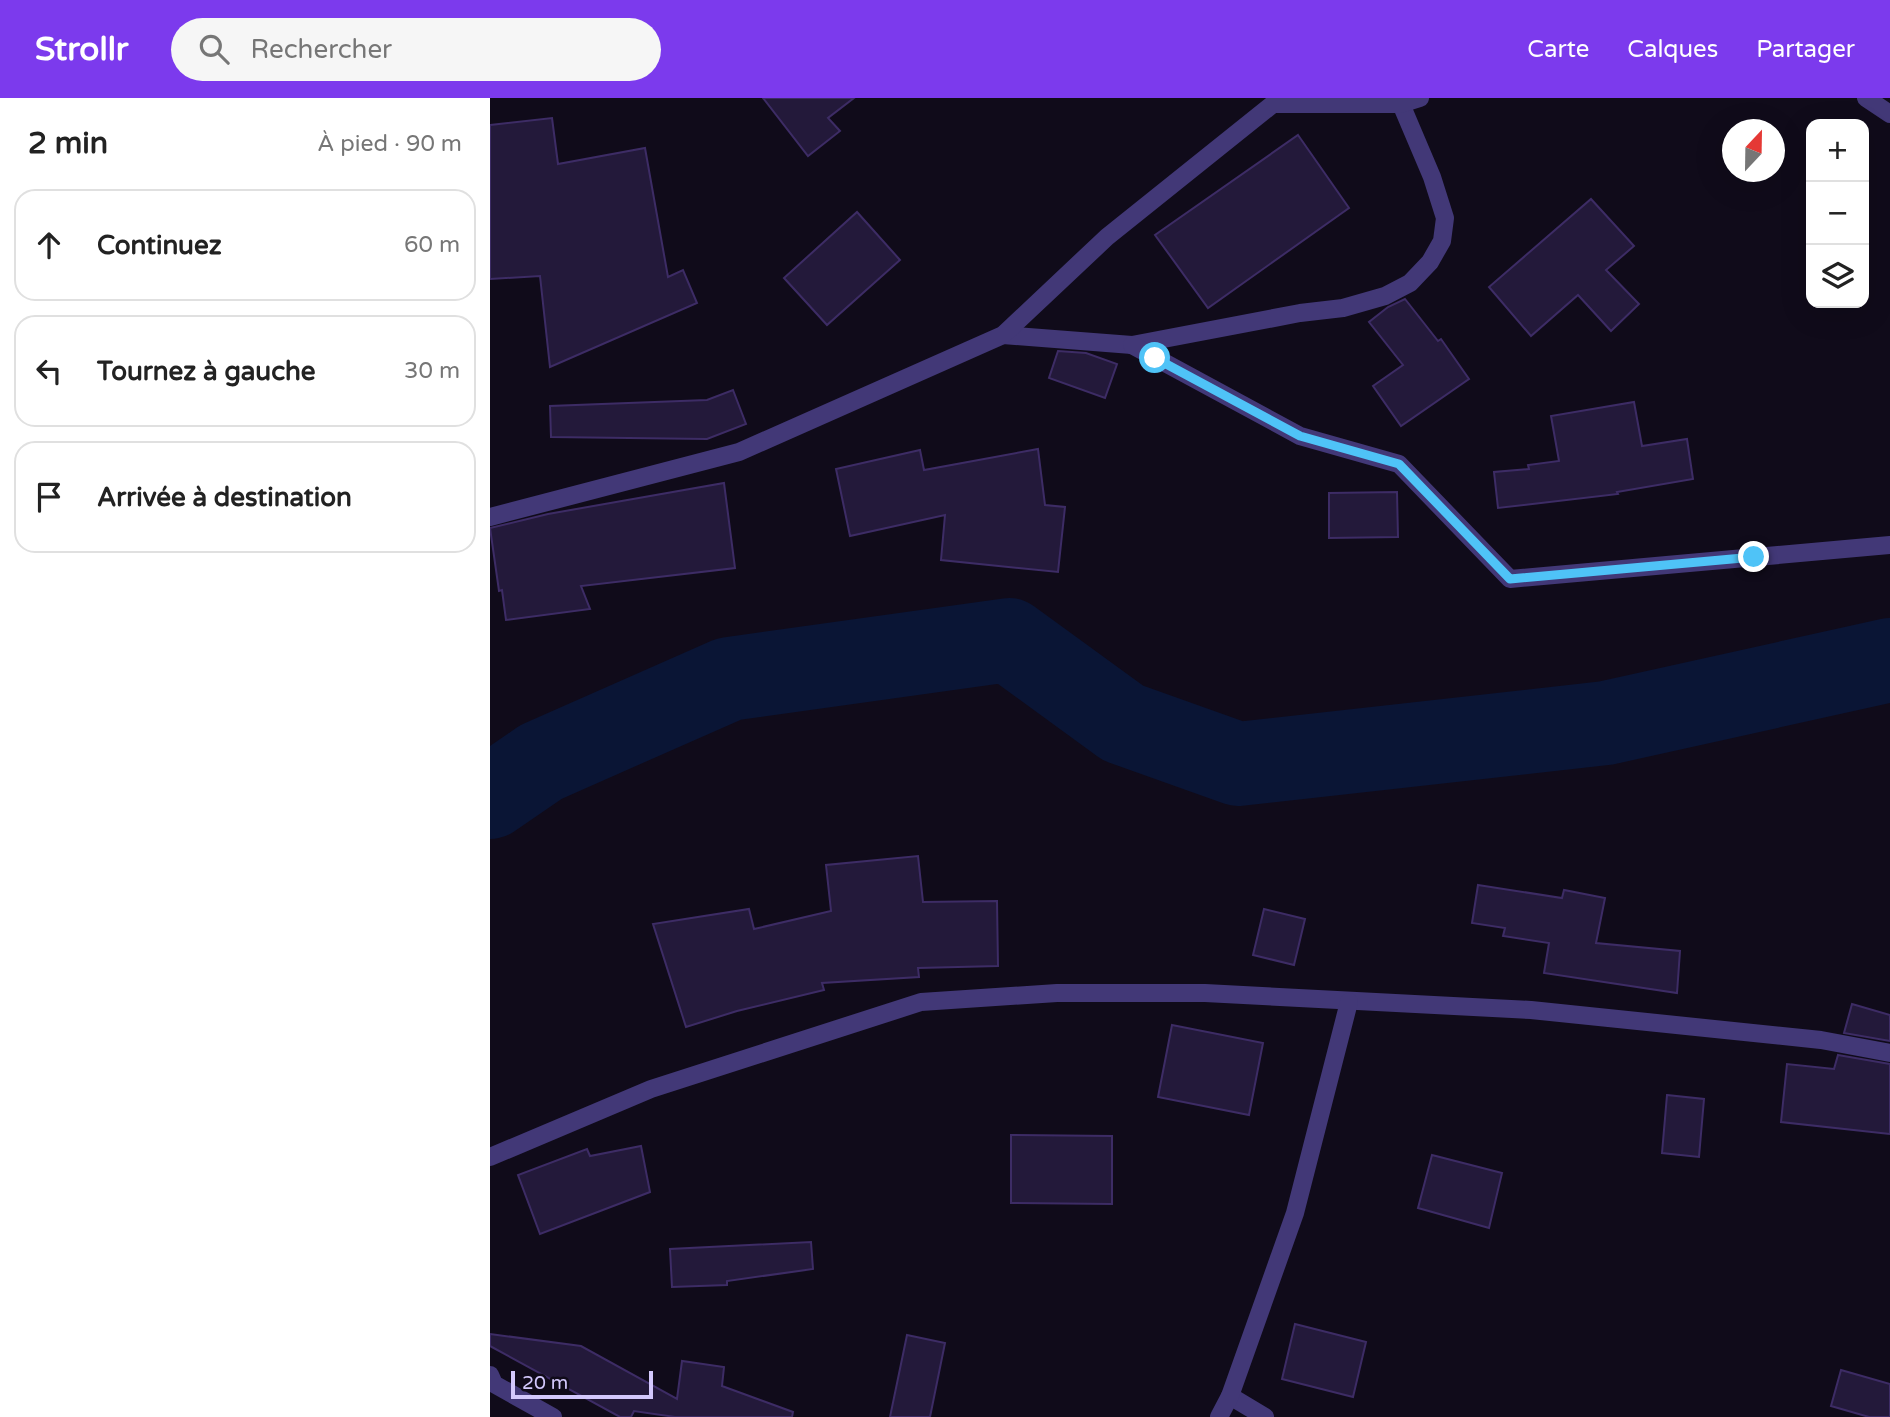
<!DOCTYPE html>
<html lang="fr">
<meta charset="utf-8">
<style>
body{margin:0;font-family:"Varela Round",sans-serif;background:#f6f6f6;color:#222}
.controls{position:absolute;right:21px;top:21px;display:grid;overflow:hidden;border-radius:14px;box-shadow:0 7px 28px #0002}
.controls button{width:63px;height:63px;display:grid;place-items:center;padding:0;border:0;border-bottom:2px solid #e0e0e0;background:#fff;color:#222;font:35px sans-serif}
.compass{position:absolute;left:1232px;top:21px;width:63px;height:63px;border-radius:50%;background:#fff;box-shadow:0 7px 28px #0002;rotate:22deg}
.scale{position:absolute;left:21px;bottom:18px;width:142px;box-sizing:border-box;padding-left:7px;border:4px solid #d3c8fc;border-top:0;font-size:19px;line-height:24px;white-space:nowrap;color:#d3c8fc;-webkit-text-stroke:5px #100b1a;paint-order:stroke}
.stop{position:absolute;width:21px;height:21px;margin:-16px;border:5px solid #4fc3f7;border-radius:50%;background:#fff}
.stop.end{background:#4fc3f7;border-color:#fff;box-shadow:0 2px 7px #0008}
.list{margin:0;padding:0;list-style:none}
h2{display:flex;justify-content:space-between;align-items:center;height:91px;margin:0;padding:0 28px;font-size:30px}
h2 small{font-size:23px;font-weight:400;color:#767676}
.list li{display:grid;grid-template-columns:46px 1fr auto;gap:21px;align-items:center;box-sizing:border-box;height:112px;margin:0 14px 14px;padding:0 14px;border:2px solid #e0e0e0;border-radius:21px}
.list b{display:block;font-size:26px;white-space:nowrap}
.list em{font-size:23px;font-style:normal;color:#767676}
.icon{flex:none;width:38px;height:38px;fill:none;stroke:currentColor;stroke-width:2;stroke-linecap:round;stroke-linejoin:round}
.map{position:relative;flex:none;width:1400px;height:1319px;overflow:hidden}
header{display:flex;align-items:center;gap:42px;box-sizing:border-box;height:98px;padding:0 35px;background:#7c3aed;color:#fff}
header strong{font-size:33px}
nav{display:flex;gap:38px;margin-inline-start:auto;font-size:24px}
.search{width:490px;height:63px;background:#f6f6f6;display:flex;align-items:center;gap:18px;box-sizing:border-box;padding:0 24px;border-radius:38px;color:#767676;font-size:26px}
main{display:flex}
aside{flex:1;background:#fff}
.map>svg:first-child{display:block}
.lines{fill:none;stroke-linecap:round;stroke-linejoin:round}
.river{stroke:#0a1535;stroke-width:84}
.building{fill:#23193a;stroke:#3d2c65;stroke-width:2}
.minor{stroke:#423877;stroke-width:18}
.route{stroke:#4fc3f7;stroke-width:9}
</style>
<header>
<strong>Strollr</strong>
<div class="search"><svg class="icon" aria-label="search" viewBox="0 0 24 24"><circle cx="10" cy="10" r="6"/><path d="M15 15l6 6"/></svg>Rechercher</div>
<nav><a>Carte</a><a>Calques</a><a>Partager</a></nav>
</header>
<main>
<aside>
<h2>2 min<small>À pied · 90 m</small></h2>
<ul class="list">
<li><svg class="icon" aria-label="ahead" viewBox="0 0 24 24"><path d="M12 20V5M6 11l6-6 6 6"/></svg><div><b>Continuez</b></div><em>60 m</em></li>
<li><svg class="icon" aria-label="left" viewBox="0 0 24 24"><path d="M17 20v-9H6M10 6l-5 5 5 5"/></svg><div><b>Tournez à gauche</b></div><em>30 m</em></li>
<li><svg class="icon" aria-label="arrive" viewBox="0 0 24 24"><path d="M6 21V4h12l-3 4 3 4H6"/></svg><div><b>Arrivée à destination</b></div></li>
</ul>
</aside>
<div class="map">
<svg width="1400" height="1319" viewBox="0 0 1400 1319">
<rect width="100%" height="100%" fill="#100b1a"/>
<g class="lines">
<path class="river" d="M 0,699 L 51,664 L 239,581 L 519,542 L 633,625 L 748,666 L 1116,625 L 1400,562"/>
</g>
<g class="building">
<path d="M 273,0 L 364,0 L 338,20 L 350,33 L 318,58 Z"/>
<path d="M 62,20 L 68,66 L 155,50 L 178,179 L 193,172 L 207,205 L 60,269 L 50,178 L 0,181 L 0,27 Z"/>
<path d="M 808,37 L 859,110 L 718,210 L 665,137 Z"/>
<path d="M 1101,101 L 1144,148 L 1116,172 L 1149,206 L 1121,233 L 1088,197 L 1041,238 L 999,189 Z"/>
<path d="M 367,114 L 410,162 L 337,227 L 294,180 Z"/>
<path d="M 915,201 L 948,243 L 951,241 L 979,281 L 911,328 L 883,288 L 913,267 L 879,224 L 898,209 Z"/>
<path d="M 568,253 L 596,255 L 627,266 L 615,300 L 559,280 Z"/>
<path d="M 243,292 L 256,326 L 217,341 L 61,339 L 60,308 L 217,302 Z"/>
<path d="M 1144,304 L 1152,348 L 1197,341 L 1203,381 L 1127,394 L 1128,396 L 1008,410 L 1004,374 L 1039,371 L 1038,367 L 1069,363 L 1061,318 Z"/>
<path d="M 548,351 L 555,407 L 575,409 L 568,474 L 451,462 L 455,417 L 360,438 L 346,371 L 430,352 L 434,372 Z"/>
<path d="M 234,385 L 245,470 L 91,488 L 100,511 L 16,522 L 12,492 L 9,493 L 0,430 L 58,416 Z"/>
<path d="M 907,394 L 908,439 L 839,440 L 839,395 Z"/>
<path d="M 428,758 L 433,804 L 507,803 L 508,868 L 428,870 L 429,879 L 332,885 L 334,892 L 247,913 L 196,929 L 163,826 L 259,811 L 264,831 L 341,813 L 336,767 Z"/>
<path d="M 988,787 L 1072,800 L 1074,792 L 1115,800 L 1106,845 L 1190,853 L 1187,895 L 1054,875 L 1059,845 L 1013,838 L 1015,830 L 982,825 Z"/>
<path d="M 774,811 L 815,821 L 804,867 L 763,857 Z"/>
<path d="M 1362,906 L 1400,917 L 1400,943 L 1354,935 Z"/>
<path d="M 682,927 L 773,945 L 759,1017 L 668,999 Z"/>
<path d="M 1348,957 L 1400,966 L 1400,1036 L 1291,1024 L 1297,966 L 1344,971 Z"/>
<path d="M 1177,997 L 1214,1001 L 1209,1059 L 1172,1055 Z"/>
<path d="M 521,1037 L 622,1038 L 622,1106 L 521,1105 Z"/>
<path d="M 151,1048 L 160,1094 L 50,1136 L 28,1077 L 97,1051 L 100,1058 Z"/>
<path d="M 942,1057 L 1012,1075 L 999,1130 L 928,1110 Z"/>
<path d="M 321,1144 L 323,1171 L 237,1183 L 237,1187 L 182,1189 L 180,1151 Z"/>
<path d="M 805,1226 L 876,1244 L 863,1299 L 792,1281 Z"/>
<path d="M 0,1236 L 91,1248 L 187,1301 L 192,1263 L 234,1269 L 232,1288 L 303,1314 L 302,1319 L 185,1319 L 144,1313 L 141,1319 L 130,1319 L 0,1248 Z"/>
<path d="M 417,1237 L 455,1245 L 440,1319 L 400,1319 Z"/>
<path d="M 1351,1272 L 1400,1286 L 1400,1319 L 1379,1319 L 1341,1308 Z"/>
</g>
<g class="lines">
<g class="minor">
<path d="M 1376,0 L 1400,16"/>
<path d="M 513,237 L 642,247 L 810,215 L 853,210 L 895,198 L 920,185 L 940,164 L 952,143 L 955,120 L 942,79 L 911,6"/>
<path d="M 642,247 L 810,338 L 909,366 L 1020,481 L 1400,447"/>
<path d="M 0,419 L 249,354 L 513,237 L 617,139 L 783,6 L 911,6 L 930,0"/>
<path d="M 0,1059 L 161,991 L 431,904 L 567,895 L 715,895 L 1041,912 L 1331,942 L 1400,955"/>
<path d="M 0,1277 L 4,1286 L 63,1319"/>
<path d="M 740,1298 L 775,1319"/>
<path d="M 729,1319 L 740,1298 L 805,1115 L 859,904"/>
</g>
</g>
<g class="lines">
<path class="route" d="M 665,260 L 810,338 L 909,366 L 1020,481 L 1264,459"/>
</g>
</svg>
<div class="controls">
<button>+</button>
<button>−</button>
<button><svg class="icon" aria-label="layers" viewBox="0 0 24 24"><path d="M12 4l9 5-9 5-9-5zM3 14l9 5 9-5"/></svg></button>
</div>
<svg class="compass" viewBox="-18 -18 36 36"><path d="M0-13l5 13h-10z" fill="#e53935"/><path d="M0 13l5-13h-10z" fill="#767676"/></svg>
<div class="scale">20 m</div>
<div class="stop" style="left:665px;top:260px"></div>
<div class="stop end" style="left:1264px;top:459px"></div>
</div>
</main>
